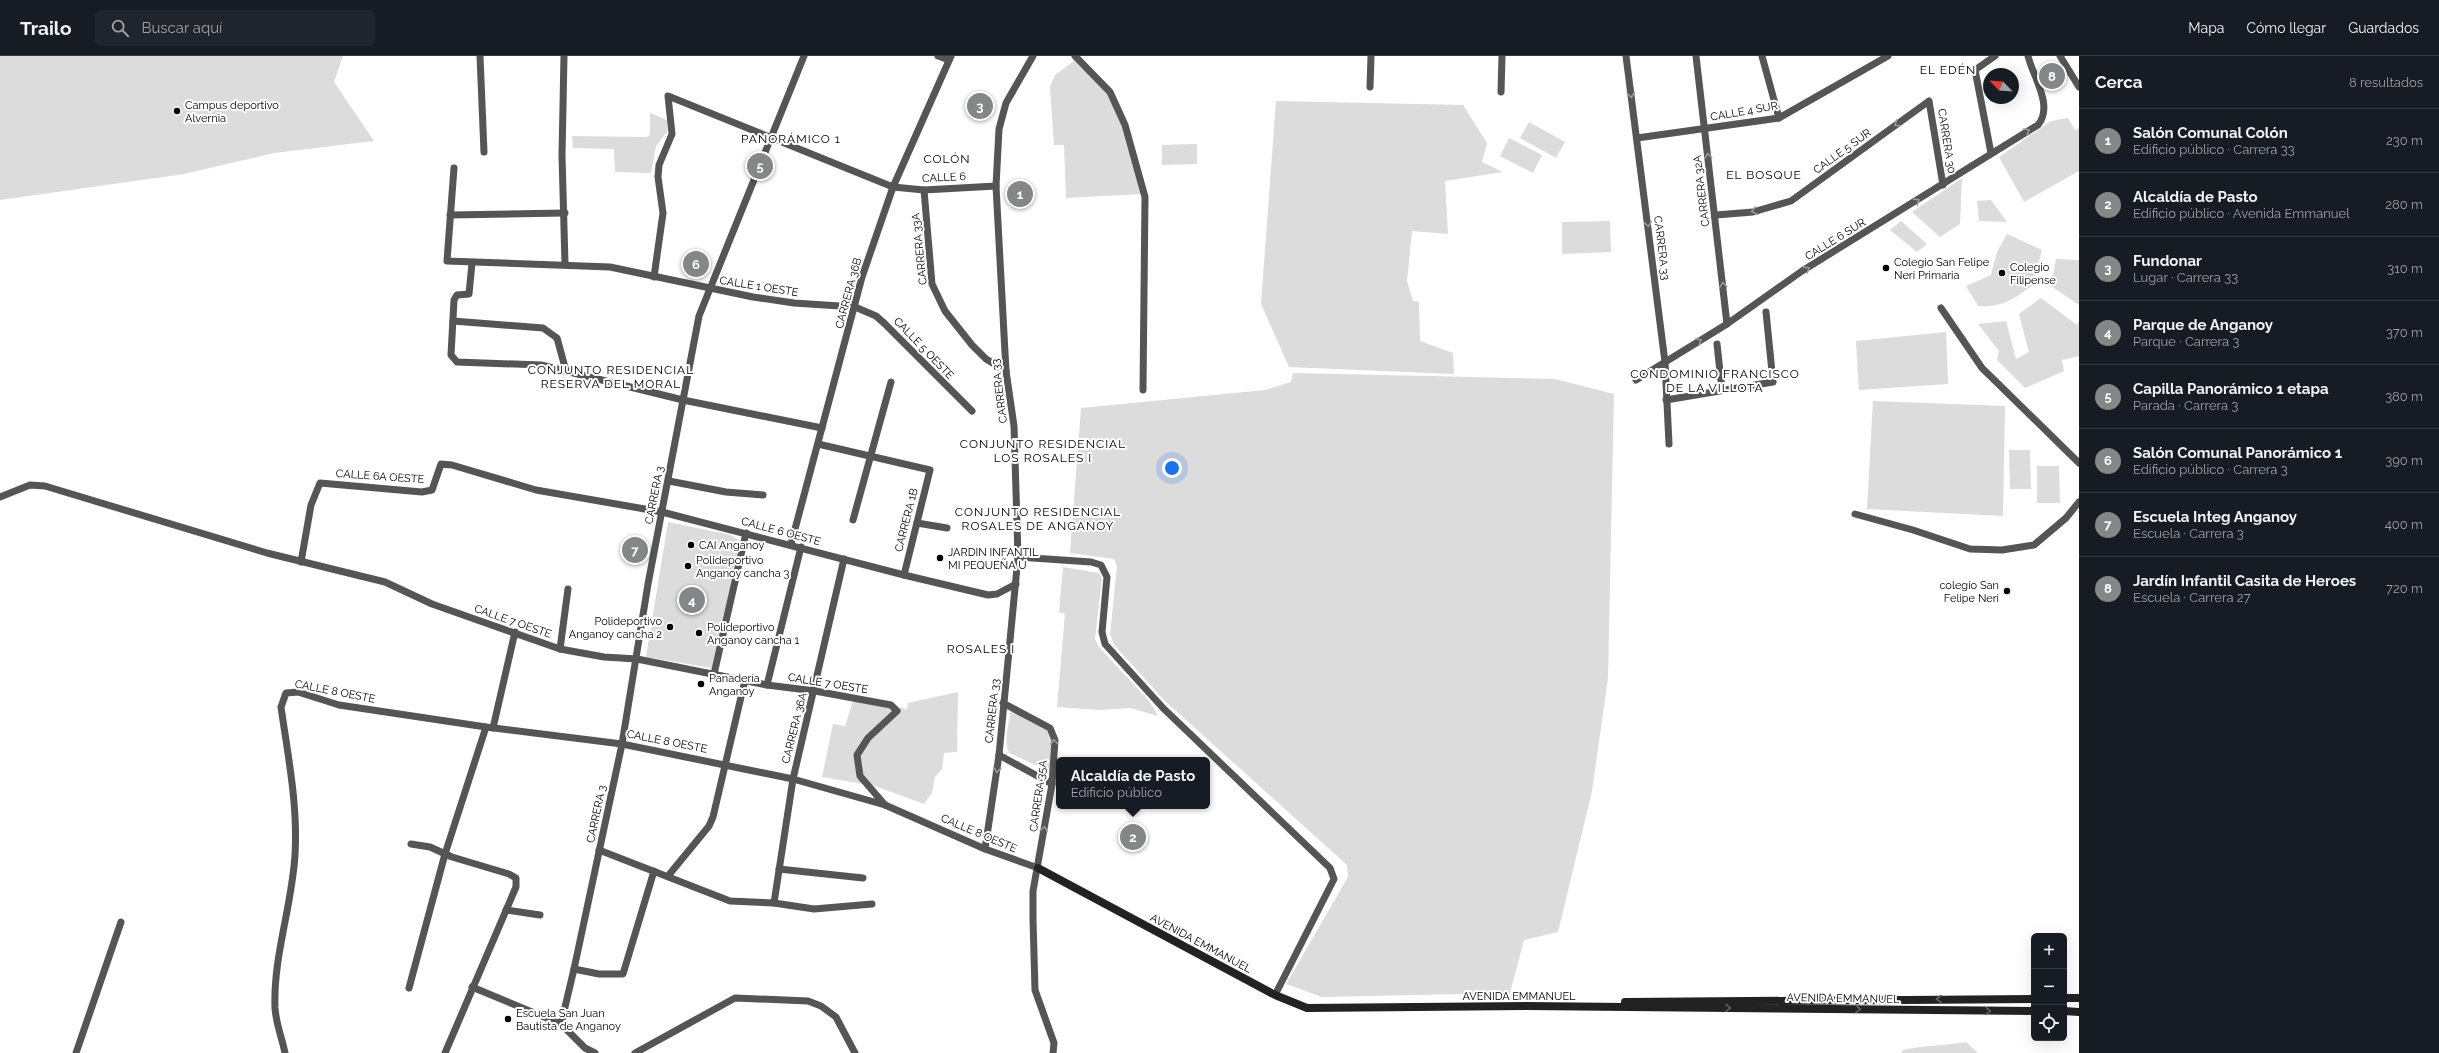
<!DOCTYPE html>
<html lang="es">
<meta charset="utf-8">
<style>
body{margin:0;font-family:Raleway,sans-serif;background:#20242c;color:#f1f3f6}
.controls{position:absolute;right:12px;bottom:12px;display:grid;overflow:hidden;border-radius:6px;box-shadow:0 4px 16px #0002}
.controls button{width:36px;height:36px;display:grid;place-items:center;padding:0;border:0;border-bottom:1px solid #363941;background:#171b24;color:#f1f3f6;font:20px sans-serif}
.compass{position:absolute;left:1983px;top:12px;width:36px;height:36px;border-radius:50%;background:#171b24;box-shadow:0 4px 16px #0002;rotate:295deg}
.you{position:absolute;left:1172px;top:412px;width:14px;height:14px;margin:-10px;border:3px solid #fff;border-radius:50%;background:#1a73e8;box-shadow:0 0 0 6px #1a73e833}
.badge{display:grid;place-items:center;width:26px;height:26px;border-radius:50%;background:#858687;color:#fff;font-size:13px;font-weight:700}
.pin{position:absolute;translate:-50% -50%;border:2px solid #fff;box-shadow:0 1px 4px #0006}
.popup{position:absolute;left:1056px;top:701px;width:154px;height:52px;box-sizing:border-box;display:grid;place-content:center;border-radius:6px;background:#171b24;filter:drop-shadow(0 1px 3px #0005);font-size:13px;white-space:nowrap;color:#9ea1a6}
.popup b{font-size:15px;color:#f1f3f6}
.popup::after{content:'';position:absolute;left:50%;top:100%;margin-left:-8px;border:8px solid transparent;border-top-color:#171b24}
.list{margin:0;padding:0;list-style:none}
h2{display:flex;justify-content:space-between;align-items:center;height:52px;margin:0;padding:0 16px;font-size:17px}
h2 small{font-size:13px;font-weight:400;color:#9ea1a6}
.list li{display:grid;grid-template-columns:26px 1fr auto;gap:12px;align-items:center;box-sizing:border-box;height:64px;padding:0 16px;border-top:1px solid #363941}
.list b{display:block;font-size:15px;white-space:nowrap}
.list p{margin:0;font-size:13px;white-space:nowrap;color:#9ea1a6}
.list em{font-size:13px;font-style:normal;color:#9ea1a6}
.icon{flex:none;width:22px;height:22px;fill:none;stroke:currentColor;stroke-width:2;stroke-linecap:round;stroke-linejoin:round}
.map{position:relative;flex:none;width:2079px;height:997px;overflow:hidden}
header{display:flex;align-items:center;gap:24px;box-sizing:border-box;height:56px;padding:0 20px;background:#171b24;border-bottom:1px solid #363941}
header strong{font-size:19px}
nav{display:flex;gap:22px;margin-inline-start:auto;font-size:14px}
.search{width:280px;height:36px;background:#20242c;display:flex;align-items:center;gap:10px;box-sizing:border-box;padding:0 14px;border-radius:6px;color:#9ea1a6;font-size:15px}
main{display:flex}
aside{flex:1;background:#171b24}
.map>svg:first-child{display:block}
.green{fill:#dcdcdc}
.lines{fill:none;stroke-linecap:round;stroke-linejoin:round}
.street{stroke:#555;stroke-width:7}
.secondary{stroke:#222;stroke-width:8}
.oneway{stroke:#999}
.oneway2{stroke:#646464}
.poi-dot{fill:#000;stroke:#fff;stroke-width:1.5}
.labels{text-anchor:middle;stroke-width:4;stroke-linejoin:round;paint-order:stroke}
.poi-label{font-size:11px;fill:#000;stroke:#fff;text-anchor:start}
.street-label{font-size:11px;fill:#000;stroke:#fff}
.neighbourhood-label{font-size:12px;letter-spacing:1px;fill:#000;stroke:#fff}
</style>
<header>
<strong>Trailo</strong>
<div class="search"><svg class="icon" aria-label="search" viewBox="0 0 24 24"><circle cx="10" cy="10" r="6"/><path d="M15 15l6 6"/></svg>Buscar aquí</div>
<nav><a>Mapa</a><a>Cómo llegar</a><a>Guardados</a></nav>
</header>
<main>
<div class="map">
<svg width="2079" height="997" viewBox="0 0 2079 997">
<rect width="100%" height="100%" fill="#fff"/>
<g class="green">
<path d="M 0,0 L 343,0 L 334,26 L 374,85 L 274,97 L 184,118 L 0,144 Z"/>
<path d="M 1074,5 L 1107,36 L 1121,69 L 1141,138 L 1066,142 L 1064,89 L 1054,89 L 1050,31 L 1055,19 Z"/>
<path d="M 1276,45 L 1463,49 L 1487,87 L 1482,106 L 1503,116 L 1445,125 L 1448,178 L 1412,175 L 1407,225 L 1413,245 L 1419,246 L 1420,285 L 1453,297 L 1454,318 L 1289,311 L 1261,248 Z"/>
<path d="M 650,57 L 667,64 L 667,76 L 656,90 L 651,117 L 615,116 L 614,93 L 573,92 L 572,80 L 646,81 L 650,79 Z"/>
<path d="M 2068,62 L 2075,74 L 2079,72 L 2079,115 L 2024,146 L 1999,101 L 2051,65 Z"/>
<path d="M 1529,66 L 1565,86 L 1556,102 L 1520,82 Z"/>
<path d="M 1509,82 L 1542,99 L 1533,117 L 1500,100 Z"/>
<path d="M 1197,88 L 1197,108 L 1162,109 L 1162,89 Z"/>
<path d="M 1962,122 L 1960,168 L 1940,181 L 1912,156 Z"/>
<path d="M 1991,144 L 2007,166 L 1979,165 L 1977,145 Z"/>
<path d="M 1610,165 L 1611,196 L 1562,198 L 1562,166 Z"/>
<path d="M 1901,165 L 1927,188 L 1917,196 L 1890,174 Z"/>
<path d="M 2007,178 L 2042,194 L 2033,229 C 2015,242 2002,252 1978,250 L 1966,230 L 1991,219 L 1997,196 Z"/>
<path d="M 2056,203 L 2079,204 L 2079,249 L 2051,230 Z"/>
<path d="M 2041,242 L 2077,269 L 2079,265 L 2079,300 L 2062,304 L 2064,315 L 2025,332 L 1997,304 L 1999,295 L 1978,268 L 2006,265 L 2016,303 L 2029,296 L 2019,258 Z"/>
<path d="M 1946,276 L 1948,328 L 1859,334 L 1856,285 Z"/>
<path d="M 1293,317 L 1555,323 L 1614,338 L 1608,622 L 1592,735 L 1558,876 L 1524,884 L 1510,937 L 1322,941 L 1286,928 L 1348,821 L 1347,809 L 1165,645 L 1114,589 L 1110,578 L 1117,510 L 1114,503 L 1070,497 L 1081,352 L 1265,334 L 1291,326 Z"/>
<path d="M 1873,345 L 2005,350 L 2003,460 L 1867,453 Z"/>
<path d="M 2009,394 L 2030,394 L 2031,433 L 2010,433 Z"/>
<path d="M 2037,410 L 2059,410 L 2060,447 L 2037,447 Z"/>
<path d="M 668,466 L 731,479 L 742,487 L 712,612 L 646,601 Z"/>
<path d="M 1063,511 L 1099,517 L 1102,522 L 1095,583 L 1099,591 L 1150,646 L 1158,660 L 1130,652 L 1099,654 L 1057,651 L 1065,558 L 1059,556 Z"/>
<path d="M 958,636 L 957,696 L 944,697 L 942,713 L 935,721 L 932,737 L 924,748 L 875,730 L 822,721 L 833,668 L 845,670 L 853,645 L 907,653 L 908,647 Z"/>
<path d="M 1011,654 L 1049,673 L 1053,686 L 1051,716 L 1009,697 C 1003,684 1009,668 1011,654 Z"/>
<path d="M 1966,986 L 1978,997 L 1901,997 L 1903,994 C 1924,989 1945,990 1966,986 Z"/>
</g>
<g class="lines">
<g class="street">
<path d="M 480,0 L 484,96"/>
<path d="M 564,0 L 562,99 L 565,208"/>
<path d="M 938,0 L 949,4"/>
<path d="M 1075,0 L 1110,36 L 1125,69 L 1145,141 L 1143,334"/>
<path d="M 1626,0 L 1665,306 L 1669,388"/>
<path d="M 1696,0 L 1727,268"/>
<path d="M 1762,0 L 1779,62"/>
<path d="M 2060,0 L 2079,31"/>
<path d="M 1370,31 L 1371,0"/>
<path d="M 1501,36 L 1502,0"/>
<path d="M 1637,82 L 1779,62 L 1888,0"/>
<path d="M 1991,97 L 1975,14 L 1995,0"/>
<path d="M 454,112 L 447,205 L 610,211 L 753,241 L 794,247 L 855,251 L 876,260 L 884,267 L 972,355"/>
<path d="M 924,134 L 932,228 L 945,255 L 972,289 L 986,303 L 1006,315"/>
<path d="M 450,159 L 565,157"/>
<path d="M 1716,159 L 1753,156 L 1791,145 L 1929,45 L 1943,129"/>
<path d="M 472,207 L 469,238 L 457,239 L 454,244 L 451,299 L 457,306 L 541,309 L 683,344 L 822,372"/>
<path d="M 654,221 L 663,157 L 658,121 L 659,109 L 672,78 L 668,40 L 893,131 L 924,134 L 996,130"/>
<path d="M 1941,252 L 1982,312 L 2079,407"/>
<path d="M 453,265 L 543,272 L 557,282 L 566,315"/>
<path d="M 1717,288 L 1722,334"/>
<path d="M 1636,324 L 1727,268 L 1802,215 L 2038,69 C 2054,50 2033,21 2028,0"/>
<path d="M 1666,344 L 1773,326 L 1766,256"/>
<path d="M 818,388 L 930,414 L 904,519"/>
<path d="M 669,425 L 726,436 L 763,439"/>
<path d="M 0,441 L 30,429 L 45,430 L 267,497 L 385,526 L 432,548 L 560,593 L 604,601 L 637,603 L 767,629 L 815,635 L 891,649 L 897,655 L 868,682 L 857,699 L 860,720 L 885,749"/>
<path d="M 1855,458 L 1913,474 L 1970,493 L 2002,494 L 2034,489 L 2066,462 L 2079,446"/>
<path d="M 853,464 L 891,326"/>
<path d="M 917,467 L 947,472"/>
<path d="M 791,488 L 862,221 L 893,131 L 951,0"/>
<path d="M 1018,501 L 1091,506 L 1101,509 L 1107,521 L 1102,576 L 1105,588 L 1163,652 L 1330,812 L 1334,823 L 1275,939"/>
<path d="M 301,506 L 311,449 L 320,427 L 422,436 L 432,434 L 441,408 L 452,409 L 536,434 L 662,456 L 904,519 L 988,539 L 997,538 L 1016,528"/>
<path d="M 560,593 L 568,533"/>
<path d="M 714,618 L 746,477"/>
<path d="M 767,629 L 801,491"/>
<path d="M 1003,647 L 1050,672 L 1055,684 L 1052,728 L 1033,835 L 1033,863 L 1035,934 L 1054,987 L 1053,997"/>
<path d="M 493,672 L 515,576"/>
<path d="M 999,699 L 1052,728"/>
<path d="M 411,788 L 430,791 L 452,801 L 509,818 L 516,822 L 516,831 L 445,997"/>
<path d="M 985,793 L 999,699 L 1018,501 L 1014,370 L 1006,315 L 996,130 L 999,73 L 1006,47 L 1033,0"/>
<path d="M 599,794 L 730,845 L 774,847 L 814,853 L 872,848"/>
<path d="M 779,813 L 863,822"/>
<path d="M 668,820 L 709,770 L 713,761 L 745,624"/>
<path d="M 774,847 L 793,723 L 844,503"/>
<path d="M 506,854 L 540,859"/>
<path d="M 574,913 L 599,918 L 623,918 L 654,815"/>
<path d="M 472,931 L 561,968 L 585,992 L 595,997"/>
<path d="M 409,932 L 445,798 L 486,671"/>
<path d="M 561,968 L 574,913 L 622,688 L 648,528 L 699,260 L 804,0"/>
<path d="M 76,997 L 121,866"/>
<path d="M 285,997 C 282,982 276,968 275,952 C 273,901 292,850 295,799 C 298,749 288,700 281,651 L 286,637 L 298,636 L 339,649 L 486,671 L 622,688 L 793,723 L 885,749 L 985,793 L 1038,812"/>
<path d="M 635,997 L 735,942 L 808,945 L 821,950 L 836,961 L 855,997"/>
</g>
<g class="secondary">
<path d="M 1038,812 L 1275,939 L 1307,952 L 1526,950 L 2034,955"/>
<path d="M 2064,942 L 2079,942"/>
<path d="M 1625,946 L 2034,943"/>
<path d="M 2064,955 L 2079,956"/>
</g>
</g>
<defs><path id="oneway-chevron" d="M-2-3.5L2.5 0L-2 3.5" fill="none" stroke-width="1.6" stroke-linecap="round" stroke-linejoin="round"/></defs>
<g class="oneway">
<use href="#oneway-chevron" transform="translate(1631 39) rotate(83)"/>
<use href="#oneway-chevron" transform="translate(1897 68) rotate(144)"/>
<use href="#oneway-chevron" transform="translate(2027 75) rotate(-31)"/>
<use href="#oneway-chevron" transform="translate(1708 100) rotate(-97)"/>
<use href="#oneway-chevron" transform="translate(1917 145) rotate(-32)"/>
<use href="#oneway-chevron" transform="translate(1754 155) rotate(169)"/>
<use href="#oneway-chevron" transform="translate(1648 168) rotate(83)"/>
<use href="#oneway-chevron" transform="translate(1807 213) rotate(-32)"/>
<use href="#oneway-chevron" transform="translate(1723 229) rotate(-96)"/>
<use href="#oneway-chevron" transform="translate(1699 285) rotate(-31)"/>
<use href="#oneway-chevron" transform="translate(1054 686) rotate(-93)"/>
<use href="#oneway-chevron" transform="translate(997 714) rotate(99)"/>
<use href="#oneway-chevron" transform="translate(1044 773) rotate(-81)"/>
</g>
<g class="oneway2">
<use href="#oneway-chevron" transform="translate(1939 943) rotate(180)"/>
<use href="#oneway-chevron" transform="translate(1728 952) rotate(1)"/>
<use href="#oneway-chevron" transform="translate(1858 953) rotate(1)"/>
<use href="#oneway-chevron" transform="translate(1988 955) rotate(1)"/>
</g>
<g class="poi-dot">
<circle cx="177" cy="55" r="4"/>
<circle cx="1886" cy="212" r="4"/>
<circle cx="2002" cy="217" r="4"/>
<circle cx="691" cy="489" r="4"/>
<circle cx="940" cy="502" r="4"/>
<circle cx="688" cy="510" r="4"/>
<circle cx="2007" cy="535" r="4"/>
<circle cx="670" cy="571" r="4"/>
<circle cx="699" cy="577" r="4"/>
<circle cx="701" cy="628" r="4"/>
<circle cx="508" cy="963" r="4"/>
</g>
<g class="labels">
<g class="poi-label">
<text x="185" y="53">Campus deportivo<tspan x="185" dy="13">Alvernia</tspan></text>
<text x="1894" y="210">Colegio San Felipe<tspan x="1894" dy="13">Neri Primaria</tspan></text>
<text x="2010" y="215">Colegio<tspan x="2010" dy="13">Filipense</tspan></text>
<text x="699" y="493">CAI Anganoy</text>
<text x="948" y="500">JARDIN INFANTIL<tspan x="948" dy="13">MI PEQUEÑA U</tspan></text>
<text x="696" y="508">Polideportivo<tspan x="696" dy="13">Anganoy cancha 3</tspan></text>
<text x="1999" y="533" text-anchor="end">colegio San<tspan x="1999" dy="13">Felipe Neri</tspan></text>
<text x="662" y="569" text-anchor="end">Polideportivo<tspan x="662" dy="13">Anganoy cancha 2</tspan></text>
<text x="707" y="575">Polideportivo<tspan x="707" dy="13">Anganoy cancha 1</tspan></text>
<text x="709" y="626">Panadería<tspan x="709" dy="13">Anganoy</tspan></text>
<text x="516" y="961">Escuela San Juan<tspan x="516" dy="13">Bautista de Anganoy</tspan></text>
</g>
<g class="street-label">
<text transform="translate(1744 55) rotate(-10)" y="4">CALLE 4 SUR</text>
<text transform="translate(1947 85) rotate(81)" y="4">CARRERA 30</text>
<text transform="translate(1842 95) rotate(-36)" y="4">CALLE 5 SUR</text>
<text transform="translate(944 121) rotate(-3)" y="4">CALLE 6</text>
<text transform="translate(1701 135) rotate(-97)" y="4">CARRERA 32A</text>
<text transform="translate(1835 183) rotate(-32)" y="4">CALLE 6 SUR</text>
<text transform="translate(1662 192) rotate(83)" y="4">CARRERA 33</text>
<text transform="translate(919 193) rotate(-96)" y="4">CARRERA 33A</text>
<text transform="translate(759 230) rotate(9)" y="4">CALLE 1 OESTE</text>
<text transform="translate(848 237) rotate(-75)" y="4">CARRERA 36B</text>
<text transform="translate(924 292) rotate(46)" y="4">CALLE 5 OESTE</text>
<text transform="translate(999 335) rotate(-97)" y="4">CARRERA 33</text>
<text transform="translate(380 420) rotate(4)" y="4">CALLE 6A OESTE</text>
<text transform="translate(654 439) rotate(-79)" y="4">CARRERA 3</text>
<text transform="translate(906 464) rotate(-76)" y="4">CARRERA 1B</text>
<text transform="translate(781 475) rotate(15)" y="4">CALLE 6 OESTE</text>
<text transform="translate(513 565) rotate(19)" y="4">CALLE 7 OESTE</text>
<text transform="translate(828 627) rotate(9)" y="4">CALLE 7 OESTE</text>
<text transform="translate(335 635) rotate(11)" y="4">CALLE 8 OESTE</text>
<text transform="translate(992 655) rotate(-84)" y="4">CARRERA 33</text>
<text transform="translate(794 672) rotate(-76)" y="4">CARRERA 36A</text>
<text transform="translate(667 685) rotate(11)" y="4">CALLE 8 OESTE</text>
<text transform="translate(1038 740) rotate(-82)" y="4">CARRERA 35A</text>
<text transform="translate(596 758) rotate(-78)" y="4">CARRERA 3</text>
<text transform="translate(979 777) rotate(23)" y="4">CALLE 8 OESTE</text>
<text transform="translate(1201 887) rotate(28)" y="4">AVENIDA EMMANUEL</text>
<text x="1519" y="944">AVENIDA EMMANUEL</text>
<text transform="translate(1843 942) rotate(1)" y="4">AVENIDA EMMANUEL</text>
</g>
<g class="neighbourhood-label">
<text x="1948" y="18">EL EDÉN</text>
<text x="791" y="87">PANORÁMICO 1</text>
<text x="947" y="107">COLÓN</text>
<text x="1764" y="123">EL BOSQUE</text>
<text x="611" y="318">CONJUNTO RESIDENCIAL<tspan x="611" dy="14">RESERVA DEL MORAL</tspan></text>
<text x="1715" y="322">CONDOMINIO FRANCISCO<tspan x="1715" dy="14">DE LA VILLOTA</tspan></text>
<text x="1043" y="392">CONJUNTO RESIDENCIAL<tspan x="1043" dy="14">LOS ROSALES I</tspan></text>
<text x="1038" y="460">CONJUNTO RESIDENCIAL<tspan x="1038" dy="14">ROSALES DE ANGANOY</tspan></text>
<text x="981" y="597">ROSALES I</text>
</g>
</g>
</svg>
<div class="controls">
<button>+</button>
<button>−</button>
<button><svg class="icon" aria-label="locate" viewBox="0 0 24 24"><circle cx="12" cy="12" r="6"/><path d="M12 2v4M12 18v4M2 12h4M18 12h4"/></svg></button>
</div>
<svg class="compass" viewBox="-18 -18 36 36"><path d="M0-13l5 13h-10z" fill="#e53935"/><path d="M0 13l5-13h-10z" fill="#9ea1a6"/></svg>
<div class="you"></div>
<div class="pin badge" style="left:1020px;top:138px">1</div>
<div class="pin badge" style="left:1133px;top:781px">2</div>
<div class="popup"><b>Alcaldía de Pasto</b>Edificio público</div>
<div class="pin badge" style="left:980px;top:50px">3</div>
<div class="pin badge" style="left:692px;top:544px">4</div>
<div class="pin badge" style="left:760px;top:110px">5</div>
<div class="pin badge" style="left:696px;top:208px">6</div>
<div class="pin badge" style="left:635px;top:494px">7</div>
<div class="pin badge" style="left:2052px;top:20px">8</div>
</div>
<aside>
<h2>Cerca<small>8 resultados</small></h2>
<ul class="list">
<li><span class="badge">1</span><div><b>Salón Comunal Colón</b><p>Edificio público · Carrera 33</p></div><em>230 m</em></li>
<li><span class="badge">2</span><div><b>Alcaldía de Pasto</b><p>Edificio público · Avenida Emmanuel</p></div><em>280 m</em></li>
<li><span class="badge">3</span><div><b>Fundonar</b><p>Lugar · Carrera 33</p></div><em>310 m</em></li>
<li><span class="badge">4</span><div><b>Parque de Anganoy</b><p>Parque · Carrera 3</p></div><em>370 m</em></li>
<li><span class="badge">5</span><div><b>Capilla Panorámico 1 etapa</b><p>Parada · Carrera 3</p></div><em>380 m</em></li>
<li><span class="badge">6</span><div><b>Salón Comunal Panorámico 1</b><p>Edificio público · Carrera 3</p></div><em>390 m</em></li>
<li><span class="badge">7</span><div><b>Escuela Integ Anganoy</b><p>Escuela · Carrera 3</p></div><em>400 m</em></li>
<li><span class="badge">8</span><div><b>Jardín Infantil Casita de Heroes</b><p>Escuela · Carrera 27</p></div><em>720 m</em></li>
</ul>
</aside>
</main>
